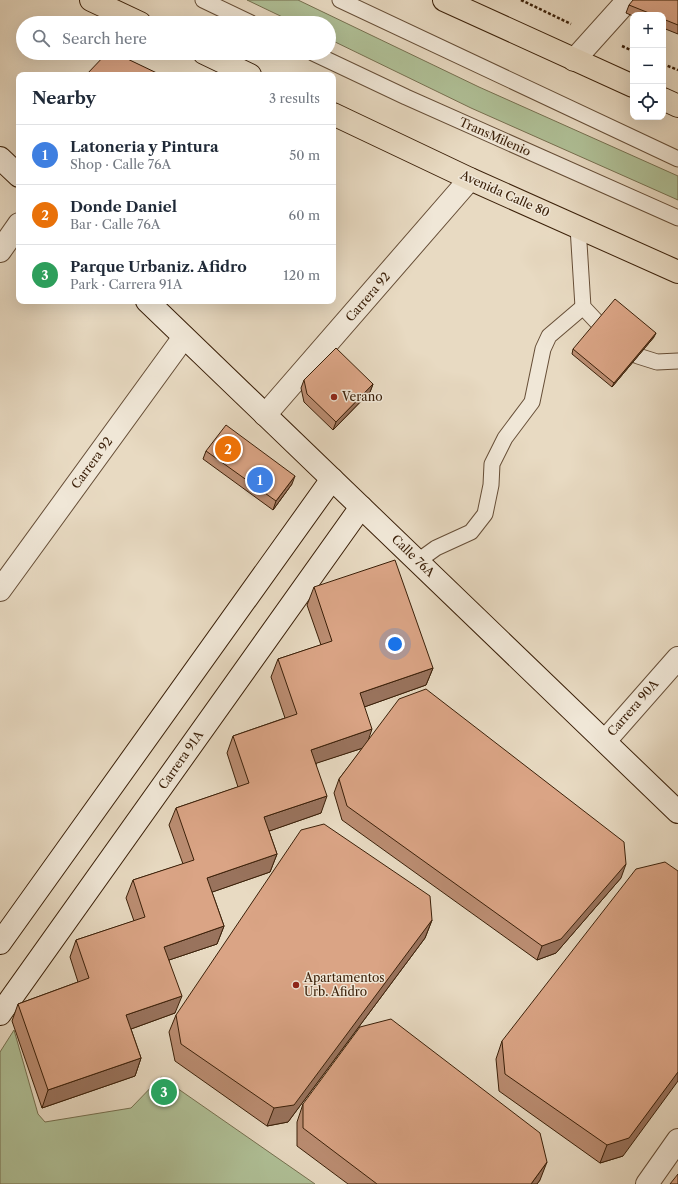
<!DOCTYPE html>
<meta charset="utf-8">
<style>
body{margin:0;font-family:"Libre Caslon Text",serif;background:#f6f6f7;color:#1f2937}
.controls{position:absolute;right:12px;top:12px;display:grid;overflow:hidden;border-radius:8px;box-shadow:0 4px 16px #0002}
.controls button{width:36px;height:36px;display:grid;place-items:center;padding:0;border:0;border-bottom:1px solid #e0e1e3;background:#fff;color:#1f2937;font:20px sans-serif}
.you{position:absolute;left:395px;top:644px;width:14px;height:14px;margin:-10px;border:3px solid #fff;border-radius:50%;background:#1a73e8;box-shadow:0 0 0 6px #1a73e833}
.badge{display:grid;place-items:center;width:26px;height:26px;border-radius:50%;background:#8f2418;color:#fff;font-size:13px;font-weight:700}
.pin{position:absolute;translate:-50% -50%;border:2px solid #fff;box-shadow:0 1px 4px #0006}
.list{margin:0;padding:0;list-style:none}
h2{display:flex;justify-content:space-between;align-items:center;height:52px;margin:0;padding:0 16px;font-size:17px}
h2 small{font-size:13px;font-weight:400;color:#747a83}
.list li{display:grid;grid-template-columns:26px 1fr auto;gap:12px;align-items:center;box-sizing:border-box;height:60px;padding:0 16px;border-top:1px solid #e0e1e3}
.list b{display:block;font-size:15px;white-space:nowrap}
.list p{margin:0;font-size:13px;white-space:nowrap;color:#747a83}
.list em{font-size:13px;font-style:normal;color:#747a83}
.icon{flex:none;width:22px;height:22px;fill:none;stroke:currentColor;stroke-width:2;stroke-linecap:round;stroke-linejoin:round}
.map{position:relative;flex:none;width:678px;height:1184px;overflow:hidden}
.search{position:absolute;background:#fff;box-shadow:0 4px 16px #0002;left:16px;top:16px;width:320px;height:44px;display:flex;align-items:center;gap:10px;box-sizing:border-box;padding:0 14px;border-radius:22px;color:#747a83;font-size:15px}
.panel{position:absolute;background:#fff;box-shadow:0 4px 16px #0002;left:16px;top:72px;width:320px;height:232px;border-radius:8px}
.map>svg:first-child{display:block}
.green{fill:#b0c198;stroke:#767050}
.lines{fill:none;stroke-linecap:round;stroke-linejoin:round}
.lane-casing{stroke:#664e37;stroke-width:17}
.street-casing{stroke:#664e37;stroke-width:24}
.secondary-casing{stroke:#3b2009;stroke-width:24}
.highway-casing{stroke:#3b2009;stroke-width:24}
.path{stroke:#3b2009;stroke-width:2.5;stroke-dasharray:3 2;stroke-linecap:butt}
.lane{stroke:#f0e7d7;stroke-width:15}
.street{stroke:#f0e7d7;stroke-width:22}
.secondary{stroke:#f0e7d7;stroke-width:22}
.highway{stroke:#e8dac2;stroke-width:22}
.wall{fill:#bb8d72;stroke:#3b2009}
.shaded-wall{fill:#99735d;stroke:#3b2009}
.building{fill:#daa485;stroke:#3b2009}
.poi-dot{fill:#8f2418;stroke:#f0e7d7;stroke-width:1.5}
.labels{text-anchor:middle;stroke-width:3;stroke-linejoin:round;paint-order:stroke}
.street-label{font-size:12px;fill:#3b2009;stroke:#f0e7d7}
.poi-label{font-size:12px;fill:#3b2009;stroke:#f0e7d7;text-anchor:start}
</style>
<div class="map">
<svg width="678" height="1184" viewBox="0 0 678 1184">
<rect width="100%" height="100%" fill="#e8dac2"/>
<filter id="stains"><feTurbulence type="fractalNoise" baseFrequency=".005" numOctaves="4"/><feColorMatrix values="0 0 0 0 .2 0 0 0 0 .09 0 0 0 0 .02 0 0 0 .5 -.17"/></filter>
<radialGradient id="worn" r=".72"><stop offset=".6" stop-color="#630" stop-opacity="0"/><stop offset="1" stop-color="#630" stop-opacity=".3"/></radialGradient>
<g class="green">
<path d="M 247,0 L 298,0 L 479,87 L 678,176 L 678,200 L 471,108 L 329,39 L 329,23 L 295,23 Z"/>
<path d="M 14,1030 L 38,1114 L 45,1122 L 131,1108 L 161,1077 L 315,1184 L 0,1184 L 0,1052 Z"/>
</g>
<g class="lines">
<defs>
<g id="lane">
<path d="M 203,0 L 251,23"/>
<path d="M 340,0 L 678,159"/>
<path d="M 313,53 L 406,97 L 678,218"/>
<path d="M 578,227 L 583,307 L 598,323"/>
<path d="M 638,356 L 657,362 L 678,361"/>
<path d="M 418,561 L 436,548 L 471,532 L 485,514 L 491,485 L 492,464 L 505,438 L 532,402 L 543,349 L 549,336 L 583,307"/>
</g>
<g id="street">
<path d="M 574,60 L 628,0"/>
<path d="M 0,251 L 19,224"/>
<path d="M 265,415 L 470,179"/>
<path d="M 0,590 L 184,337"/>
<path d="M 605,741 L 678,658"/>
<path d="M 647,1184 L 678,1140"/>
</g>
<g id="secondary">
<path d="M 0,158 L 19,176"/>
<path d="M 147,301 L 678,812"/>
<path d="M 0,943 L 332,479"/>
<path d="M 0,1014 L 361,507"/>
</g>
<g id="highway">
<path d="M 91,0 L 140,23"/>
<path d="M 444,0 L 633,86"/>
<path d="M 204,53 L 250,75"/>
<path d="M 663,99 L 678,106"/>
<path d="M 333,114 L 470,179 L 678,272"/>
</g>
</defs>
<use href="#lane" class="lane-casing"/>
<use href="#street" class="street-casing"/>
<use href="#secondary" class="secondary-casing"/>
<use href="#highway" class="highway-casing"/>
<g class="path">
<path d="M 521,0 L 571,24"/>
<path d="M 622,46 L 633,51"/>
<path d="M 663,64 L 678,70"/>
</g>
<use href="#lane" class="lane"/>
<use href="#street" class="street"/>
<use href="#secondary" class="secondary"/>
<use href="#highway" class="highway"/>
</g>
<g class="wall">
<path d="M 678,0 L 678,34 L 663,28 L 663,15 L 633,15 L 633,16 L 626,13 L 629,5 Z"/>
<path d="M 654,337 L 612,387 L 572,354 L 573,349 Z"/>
<path d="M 304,380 L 373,384 L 370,392 L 333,430 L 304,402 L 301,388 Z"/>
<path d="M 206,451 L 292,484 L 273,510 L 203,459 Z"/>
<path d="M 314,587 L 433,668 L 426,685 L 364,707 L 368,741 L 621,878 L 556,953 L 537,960 L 342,820 L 334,793 L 339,779 L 363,748 L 316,763 L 321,813 L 269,831 L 277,854 L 270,872 L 212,892 L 224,926 L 217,944 L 169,960 L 175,1013 L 131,1029 L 141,1058 L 135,1076 L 42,1108 L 12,1021 L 18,1004 L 78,982 L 70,957 L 76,940 L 134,921 L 126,898 L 133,880 L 183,864 L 169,825 L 176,808 L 238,787 L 227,753 L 233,736 L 285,718 L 271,677 L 278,659 L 321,645 L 307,605 Z"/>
<path d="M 432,920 L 425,938 L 288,1122 L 267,1126 L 175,1061 L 169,1032 L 176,1015 Z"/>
<path d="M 502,1041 L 623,1156 L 600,1163 L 499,1091 L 496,1059 Z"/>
<path d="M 303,1104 L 540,1180 L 537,1184 L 348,1184 L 297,1146 L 297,1122 Z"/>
</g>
<g class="shaded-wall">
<path d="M 656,333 L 654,337 L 612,387 L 614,383 Z"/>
<path d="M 373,384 L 370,392 L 333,430 L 336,422 Z"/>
<path d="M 295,476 L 292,484 L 273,510 L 276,501 Z"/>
<path d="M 433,668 L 426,685 L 353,711 L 360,693 Z"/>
<path d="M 372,729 L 366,747 L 305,767 L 311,750 Z"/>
<path d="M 327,796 L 321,813 L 258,835 L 264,817 Z"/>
<path d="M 277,854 L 270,872 L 201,896 L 207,878 Z"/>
<path d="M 626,864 L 621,878 L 556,953 L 537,960 L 542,946 Z"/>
<path d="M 432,920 L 425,938 L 288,1122 L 267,1126 L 274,1108 Z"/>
<path d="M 224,926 L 217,944 L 157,964 L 164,947 Z"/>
<path d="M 182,996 L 175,1013 L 120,1033 L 126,1015 Z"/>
<path d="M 141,1058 L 135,1076 L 42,1108 L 48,1090 Z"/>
<path d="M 678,1072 L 678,1081 L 623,1156 L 600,1163 L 607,1145 Z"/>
<path d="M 547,1162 L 540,1180 L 537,1184 L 531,1184 Z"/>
</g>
<g class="building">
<path d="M 633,0 L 678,0 L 678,25 L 663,19 L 663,15 L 654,15 L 629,5 Z"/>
<path d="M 107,53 L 115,53 L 161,75 L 86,75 Z"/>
<path d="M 615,299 L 656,333 L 614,383 L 573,349 Z"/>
<path d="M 336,348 L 373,384 L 336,422 L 307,394 L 304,380 Z"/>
<path d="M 226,425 L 295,476 L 276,501 L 206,451 Z"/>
<path d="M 395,560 L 433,668 L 360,693 L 372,729 L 311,750 L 327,796 L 264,817 L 277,854 L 207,878 L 224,926 L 164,947 L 182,996 L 126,1015 L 141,1058 L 48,1090 L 18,1004 L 89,978 L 76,940 L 145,917 L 133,880 L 194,860 L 176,808 L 249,783 L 233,736 L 297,714 L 278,659 L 332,641 L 314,587 Z"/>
<path d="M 426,689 L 624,842 L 626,864 L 561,939 L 542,946 L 347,806 L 339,779 L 399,699 Z"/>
<path d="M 324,824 L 430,896 L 432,920 L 294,1105 L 274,1108 L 181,1044 L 176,1015 L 301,830 Z"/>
<path d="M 665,862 L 678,871 L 678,1072 L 629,1138 L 607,1145 L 505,1074 L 502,1041 L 636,869 Z"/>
<path d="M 391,1019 L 540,1133 L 547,1162 L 531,1184 L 377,1184 L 303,1128 L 303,1104 L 360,1027 Z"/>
<path d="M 678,1174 L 678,1184 L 670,1184 Z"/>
</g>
<g class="poi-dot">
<circle cx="334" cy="397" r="4"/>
<circle cx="296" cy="985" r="4"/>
</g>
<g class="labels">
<g class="street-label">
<text transform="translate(495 137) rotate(24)" y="4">TransMilenio</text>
<text transform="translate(505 194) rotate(24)" y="4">Avenida Calle 80</text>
<text transform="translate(368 297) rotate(-49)" y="4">Carrera 92</text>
<text transform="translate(92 463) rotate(-54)" y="4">Carrera 92</text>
<text transform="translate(413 556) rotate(44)" y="4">Calle 76A</text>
<text transform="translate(633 708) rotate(-49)" y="4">Carrera 90A</text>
<text transform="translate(181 760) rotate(-55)" y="4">Carrera 91A</text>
</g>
<g class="poi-label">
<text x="342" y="401">Verano</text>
<text x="304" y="982">Apartamentos<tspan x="304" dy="14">Urb. Afidro</tspan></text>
</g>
</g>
<rect width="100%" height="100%" filter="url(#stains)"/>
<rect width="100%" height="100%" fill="url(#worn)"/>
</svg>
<div class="controls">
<button>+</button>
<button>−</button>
<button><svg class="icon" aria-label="locate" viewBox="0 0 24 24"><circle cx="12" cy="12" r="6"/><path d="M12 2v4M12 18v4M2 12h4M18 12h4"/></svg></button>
</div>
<div class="you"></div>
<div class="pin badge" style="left:260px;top:480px;background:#3f7fe0">1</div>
<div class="pin badge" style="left:228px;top:449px;background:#e8710a">2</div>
<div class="pin badge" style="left:164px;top:1092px;background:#2e9e5b">3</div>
<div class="search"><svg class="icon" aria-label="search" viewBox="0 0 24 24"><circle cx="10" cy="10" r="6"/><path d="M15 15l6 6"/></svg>Search here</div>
<section class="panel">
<h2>Nearby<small>3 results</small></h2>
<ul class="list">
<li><span class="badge" style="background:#3f7fe0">1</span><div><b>Latoneria y Pintura</b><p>Shop · Calle 76A</p></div><em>50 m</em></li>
<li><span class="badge" style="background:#e8710a">2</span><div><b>Donde Daniel</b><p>Bar · Calle 76A</p></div><em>60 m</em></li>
<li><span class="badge" style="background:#2e9e5b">3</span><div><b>Parque Urbaniz. Afidro</b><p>Park · Carrera 91A</p></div><em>120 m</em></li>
</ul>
</section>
</div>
